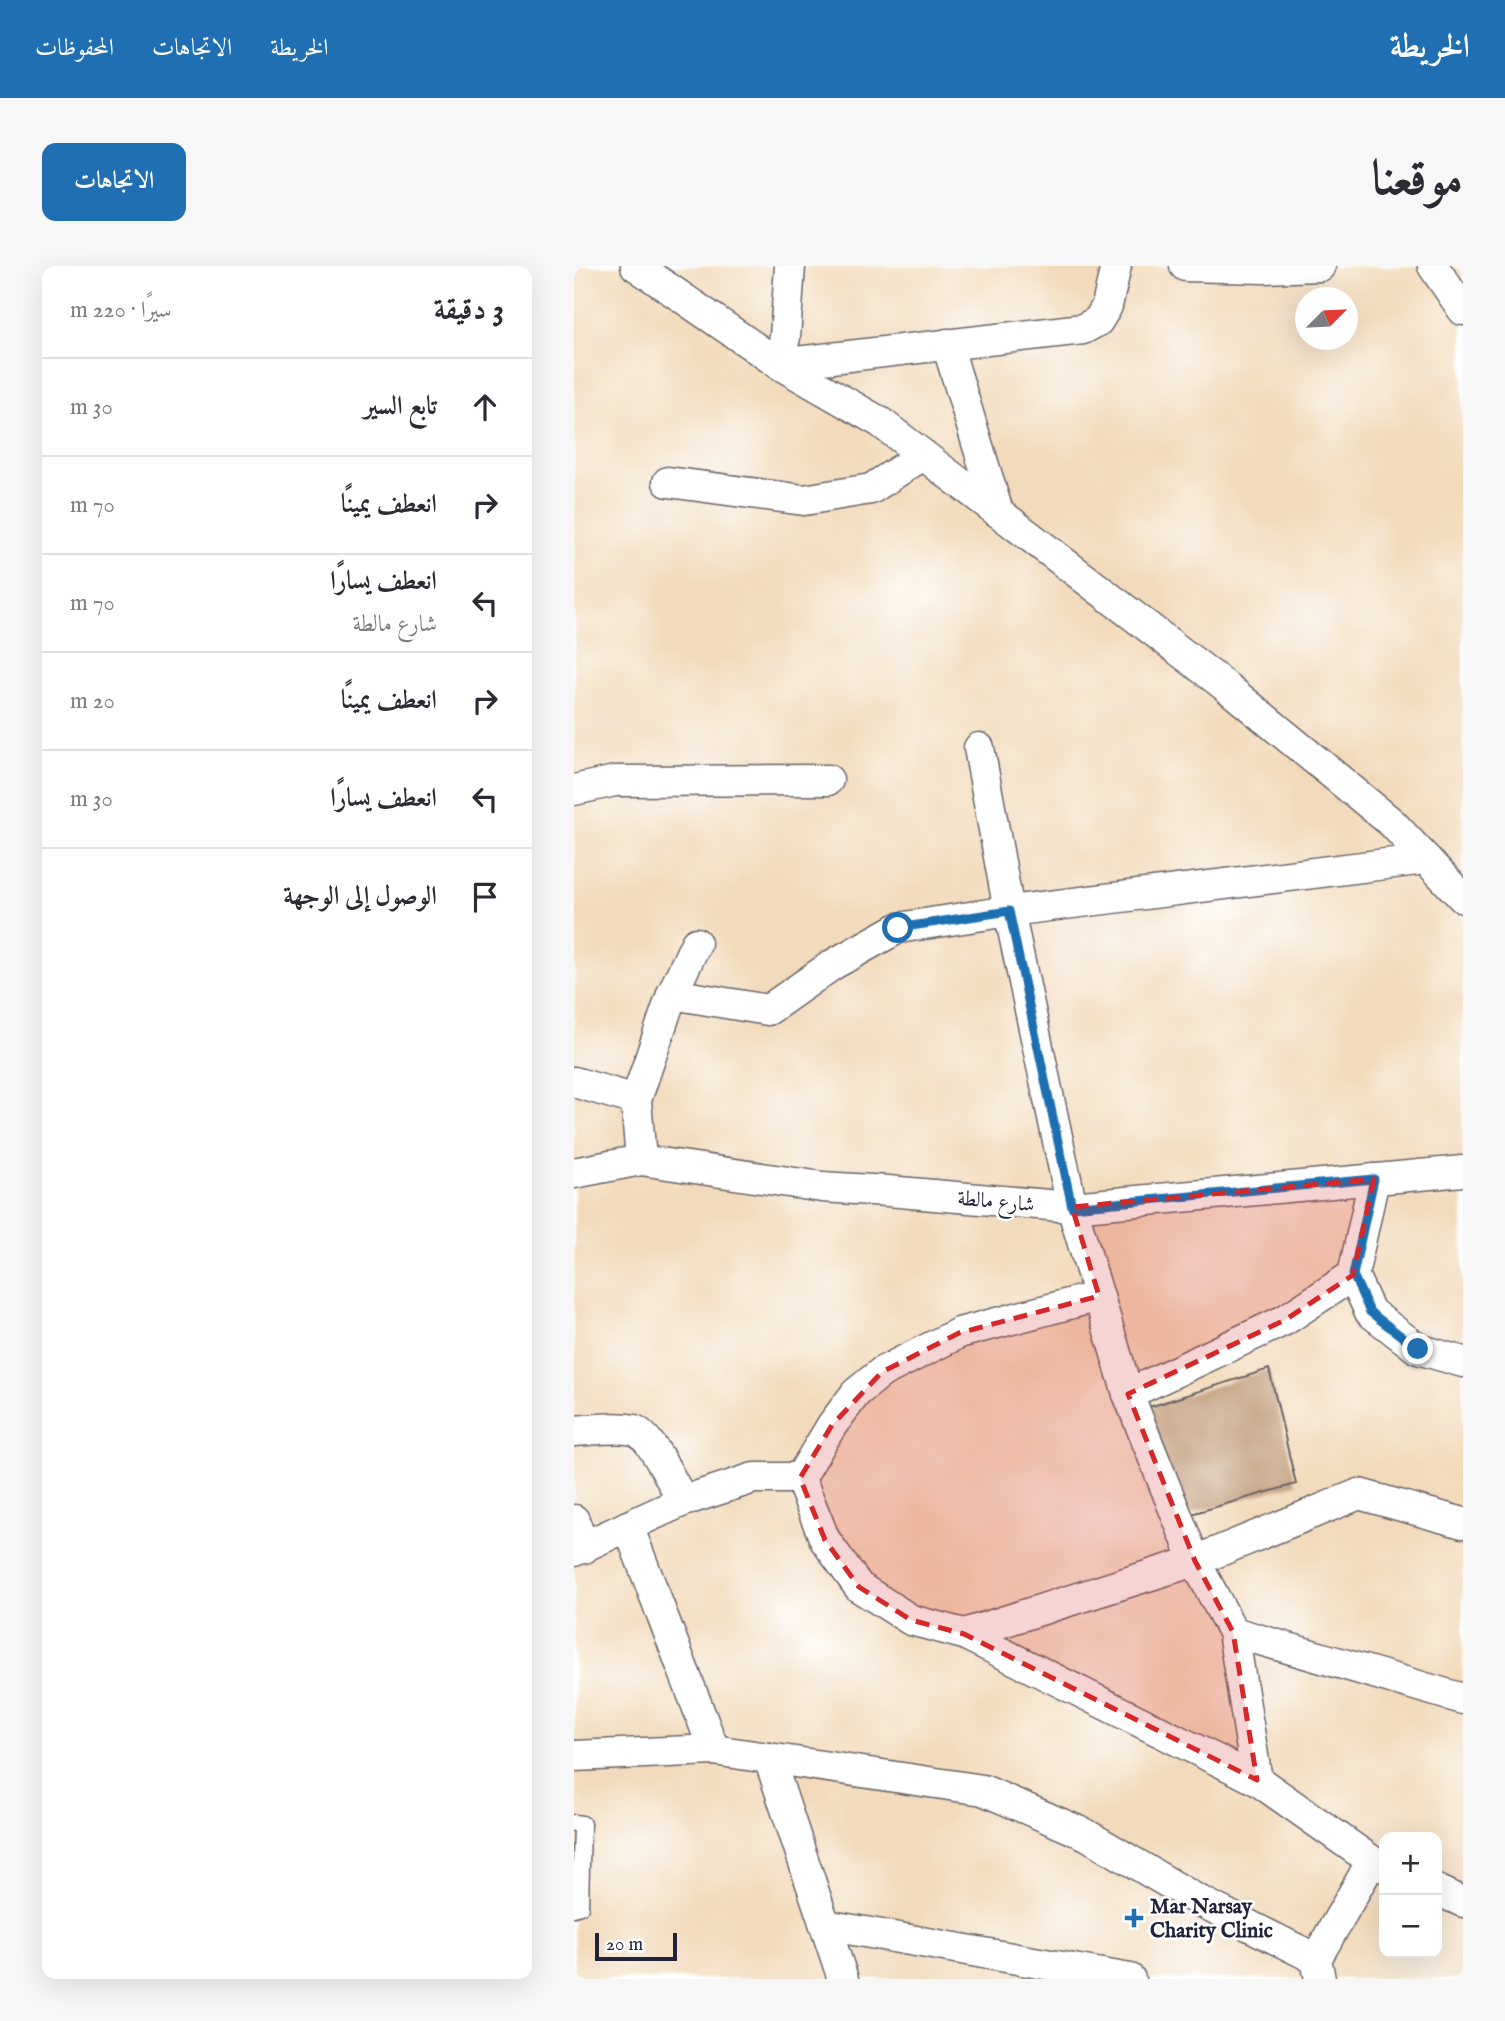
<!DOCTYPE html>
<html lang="ar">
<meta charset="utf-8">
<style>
body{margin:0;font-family:"IM FELL English",Amiri,serif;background:#f7f7f7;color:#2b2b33;direction:rtl}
.controls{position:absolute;right:21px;bottom:21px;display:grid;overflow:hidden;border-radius:14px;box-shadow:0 7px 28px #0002}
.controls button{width:63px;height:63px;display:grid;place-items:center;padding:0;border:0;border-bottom:2px solid #e1e1e2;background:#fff;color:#2b2b33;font:35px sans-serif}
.compass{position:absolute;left:721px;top:21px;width:63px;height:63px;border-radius:50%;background:#fff;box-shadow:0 7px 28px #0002;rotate:66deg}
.scale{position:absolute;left:21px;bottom:18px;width:82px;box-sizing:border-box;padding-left:7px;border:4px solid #22223b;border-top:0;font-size:19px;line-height:24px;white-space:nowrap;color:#22223b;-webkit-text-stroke:5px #fff;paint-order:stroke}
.stop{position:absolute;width:21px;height:21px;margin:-16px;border:5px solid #1f6fb2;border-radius:50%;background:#fff}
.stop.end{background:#1f6fb2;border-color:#fff;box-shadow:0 2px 7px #0008}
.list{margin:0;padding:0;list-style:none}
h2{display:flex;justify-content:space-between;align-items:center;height:91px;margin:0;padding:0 28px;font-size:30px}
h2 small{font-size:23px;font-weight:400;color:#7c7c81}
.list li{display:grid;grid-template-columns:46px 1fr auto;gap:21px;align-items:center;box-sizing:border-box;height:98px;padding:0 28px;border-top:2px solid #e1e1e2}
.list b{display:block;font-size:26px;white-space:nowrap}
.list p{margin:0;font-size:23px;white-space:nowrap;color:#7c7c81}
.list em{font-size:23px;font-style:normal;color:#7c7c81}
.icon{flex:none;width:38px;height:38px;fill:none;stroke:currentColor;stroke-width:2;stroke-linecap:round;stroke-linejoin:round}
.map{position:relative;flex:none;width:889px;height:1713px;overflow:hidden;direction:ltr;border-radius:14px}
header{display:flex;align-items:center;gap:42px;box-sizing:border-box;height:98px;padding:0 35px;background:#1f6fb2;color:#fff}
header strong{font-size:33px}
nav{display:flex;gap:38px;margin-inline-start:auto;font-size:24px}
.intro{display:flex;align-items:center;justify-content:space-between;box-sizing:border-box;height:168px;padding:0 42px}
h1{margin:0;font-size:49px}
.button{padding:18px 32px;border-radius:14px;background:#1f6fb2;color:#fff;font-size:24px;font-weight:700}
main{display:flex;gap:42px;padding:0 42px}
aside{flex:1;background:#fff;border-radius:14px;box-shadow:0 7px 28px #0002}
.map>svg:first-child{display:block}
.building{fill:#c4a181}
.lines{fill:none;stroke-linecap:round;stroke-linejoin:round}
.lane-casing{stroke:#6b6368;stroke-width:19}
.street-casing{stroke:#6b6368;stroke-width:33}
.lane{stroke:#fff;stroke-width:16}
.street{stroke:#fff;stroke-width:30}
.route{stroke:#1f6fb2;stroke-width:9}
.marked{fill:#d62828;fill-opacity:0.2;stroke:#d62828;stroke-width:5;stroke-dasharray:14 9;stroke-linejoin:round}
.poi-dot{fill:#1f6fb2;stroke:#fff;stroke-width:2.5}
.labels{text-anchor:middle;stroke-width:5;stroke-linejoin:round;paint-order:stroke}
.street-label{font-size:21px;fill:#22223b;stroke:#fff}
.poi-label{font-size:21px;font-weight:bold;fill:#22223b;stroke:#fff;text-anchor:start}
</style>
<header>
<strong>الخريطة</strong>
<nav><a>الخريطة</a><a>الاتجاهات</a><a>المحفوظات</a></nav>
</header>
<div class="intro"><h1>موقعنا</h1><a class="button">الاتجاهات</a></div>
<main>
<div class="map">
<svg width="889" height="1713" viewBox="0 0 889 1713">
<rect width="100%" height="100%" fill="#fff"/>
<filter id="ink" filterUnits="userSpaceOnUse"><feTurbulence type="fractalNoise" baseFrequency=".0143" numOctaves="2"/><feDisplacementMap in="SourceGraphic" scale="14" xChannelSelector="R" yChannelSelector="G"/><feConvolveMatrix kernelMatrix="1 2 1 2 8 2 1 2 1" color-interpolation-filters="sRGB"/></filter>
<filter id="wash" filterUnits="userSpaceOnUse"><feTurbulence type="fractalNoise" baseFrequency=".00686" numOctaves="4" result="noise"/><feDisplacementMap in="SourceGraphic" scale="28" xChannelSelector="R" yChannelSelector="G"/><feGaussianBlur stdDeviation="1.57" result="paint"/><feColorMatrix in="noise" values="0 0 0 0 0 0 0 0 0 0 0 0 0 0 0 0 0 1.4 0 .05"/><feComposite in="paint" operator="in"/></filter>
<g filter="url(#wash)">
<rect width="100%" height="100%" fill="#f2dbbc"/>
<g id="blocks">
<path class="building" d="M 695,1103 L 722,1218 L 610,1250 L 569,1143 Z"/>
</g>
</g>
<g filter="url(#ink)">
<use href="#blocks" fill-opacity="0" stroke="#6b6368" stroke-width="2"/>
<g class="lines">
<defs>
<path id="lane" d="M 0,1557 L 8,1558 L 6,1640 L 0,1642"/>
<g id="street">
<path d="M 62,0 L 205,98 L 306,156 L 424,246 L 655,423 L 818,557 L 889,632"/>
<path d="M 216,0 L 211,71 L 205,98 L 509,63 L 524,55 L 533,40 L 542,0"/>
<path d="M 611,0 L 689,2 L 746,0"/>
<path d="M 859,0 L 889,44"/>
<path d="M 373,78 L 424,246"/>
<path d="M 94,216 L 230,234 L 297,223 L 349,189"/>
<path d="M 405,482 L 435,645 L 498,941 L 554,1128 L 621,1295 L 659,1366 L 683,1514 L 798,1595 L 810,1601"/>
<path d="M 0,524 L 41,515 L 254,514"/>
<path d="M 98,728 L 194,744 L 258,699 L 324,662 L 435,645 L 852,593"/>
<path d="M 0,816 L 62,834"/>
<path d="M 67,894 L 62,834 L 98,728 L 122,677"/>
<path d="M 0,907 L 67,894 L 248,921 L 314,925 L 498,941 L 889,905"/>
<path d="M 779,1009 L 796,1046 L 844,1083 L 889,1096"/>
<path d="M 525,1030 L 385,1067 L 308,1106 L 282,1127 L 258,1159 L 226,1212 L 251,1274 L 285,1321 L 337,1354 L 390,1368 L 683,1514"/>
<path d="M 554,1128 L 711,1054 L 779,1009 L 800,913"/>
<path d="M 0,1165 C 19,1164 41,1160 60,1164 C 77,1169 99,1219 109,1235"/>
<path d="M 0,1254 L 10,1282"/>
<path d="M 54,1260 L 140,1484"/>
<path d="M 0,1285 L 109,1235 L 180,1212 L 226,1212"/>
<path d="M 659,1366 L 889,1433"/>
<path d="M 390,1368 L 621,1295 L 785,1228 L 889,1257"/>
<path d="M 0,1490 L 140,1484 L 409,1524 L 513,1569 L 620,1632 L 742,1693"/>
<path d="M 195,1492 L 269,1713"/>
<path d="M 863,1624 L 889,1636"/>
<path d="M 251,1659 L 556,1713"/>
<path d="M 746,1713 L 742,1693 L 798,1595"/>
</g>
</defs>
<use href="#lane" class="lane-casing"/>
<use href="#street" class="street-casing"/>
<use href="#lane" class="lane"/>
<use href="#street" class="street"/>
</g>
</g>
<g class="lines" filter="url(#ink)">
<path class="route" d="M 324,662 L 435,645 L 498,941 L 800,913 L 779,1009 L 796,1046 L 844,1083"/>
</g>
<path class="marked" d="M 800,913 L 779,1009 L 711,1054 L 554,1128 L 621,1295 L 659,1366 L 683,1514 L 390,1368 L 337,1354 L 285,1321 L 251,1274 L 226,1212 L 258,1159 L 308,1106 L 385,1067 L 525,1030 L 498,941 Z"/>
<path class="poi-dot" d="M556.5 1641.5h7v7h7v7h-7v7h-7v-7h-7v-7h7z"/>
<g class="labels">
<g class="street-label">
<text transform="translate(422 935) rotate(5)" y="7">شارع مالطة</text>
</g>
<g class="poi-label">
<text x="576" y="1647">Mar Narsay<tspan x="576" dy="24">Charity Clinic</tspan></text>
</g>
</g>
</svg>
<div class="controls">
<button>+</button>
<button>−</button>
</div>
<svg class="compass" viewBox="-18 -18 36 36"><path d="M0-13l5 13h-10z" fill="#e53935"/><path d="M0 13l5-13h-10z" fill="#7c7c81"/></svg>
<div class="scale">20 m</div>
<div class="stop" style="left:324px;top:662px"></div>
<div class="stop end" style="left:844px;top:1083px"></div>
</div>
<aside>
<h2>3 دقيقة<small>سيرًا · 220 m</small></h2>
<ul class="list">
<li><svg class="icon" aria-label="ahead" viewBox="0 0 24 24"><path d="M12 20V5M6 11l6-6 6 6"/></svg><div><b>تابع السير</b></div><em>30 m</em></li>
<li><svg class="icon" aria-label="right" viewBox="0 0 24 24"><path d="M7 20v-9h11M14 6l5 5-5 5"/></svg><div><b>انعطف يمينًا</b></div><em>70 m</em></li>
<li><svg class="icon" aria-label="left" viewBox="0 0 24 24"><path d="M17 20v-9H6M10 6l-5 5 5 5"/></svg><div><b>انعطف يسارًا</b><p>شارع مالطة</p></div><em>70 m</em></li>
<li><svg class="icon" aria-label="right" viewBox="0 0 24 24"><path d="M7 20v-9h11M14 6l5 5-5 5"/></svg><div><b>انعطف يمينًا</b></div><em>20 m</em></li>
<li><svg class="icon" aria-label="left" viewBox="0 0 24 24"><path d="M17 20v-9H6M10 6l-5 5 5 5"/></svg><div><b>انعطف يسارًا</b></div><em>30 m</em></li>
<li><svg class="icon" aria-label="arrive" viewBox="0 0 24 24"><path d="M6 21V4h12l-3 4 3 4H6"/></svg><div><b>الوصول إلى الوجهة</b></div></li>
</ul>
</aside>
</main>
